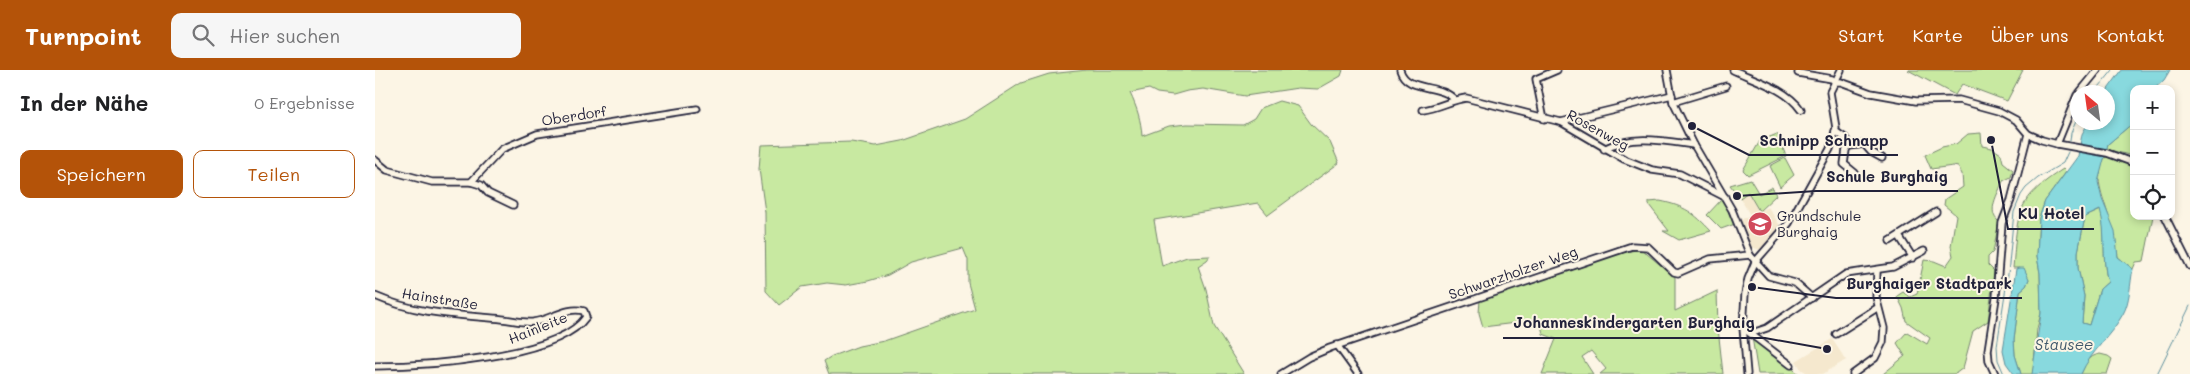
<!DOCTYPE html>
<html lang="de">
<meta charset="utf-8">
<style>
body{margin:0;font-family:Mali,sans-serif;background:#f6f6f6;color:#202124}
.controls{position:absolute;right:15px;top:15px;display:grid;overflow:hidden;border-radius:10px;box-shadow:0 2px 8px #0003}
.controls button{width:45px;height:45px;display:grid;place-items:center;padding:0;border:0;border-bottom:1px solid #e0e0e0;background:#fff;color:#202124;font:25px sans-serif}
.compass{position:absolute;left:1695px;top:15px;width:45px;height:45px;border-radius:50%;background:#fff;box-shadow:0 2px 8px #0003;rotate:331deg}
.list{margin:0;padding:0;list-style:none}
h2{display:flex;justify-content:space-between;align-items:center;height:65px;margin:0;padding:0 20px;font-size:21px}
h2 small{font-size:16px;font-weight:400;color:#757577}
.actions{display:flex;gap:10px;padding:15px 20px}
.actions a{flex:1;padding:11px 0;border:1px solid #b45309;border-radius:10px;text-align:center;font-size:18px;color:#b45309}
.actions .main{background:#b45309;color:#fff}
.icon{flex:none;width:28px;height:28px;fill:none;stroke:currentColor;stroke-width:2;stroke-linecap:round;stroke-linejoin:round}
.map{position:relative;flex:none;width:1815px;height:304px;overflow:hidden}
header{display:flex;align-items:center;gap:30px;box-sizing:border-box;height:70px;padding:0 25px;background:#b45309;color:#fff}
header strong{font-size:24px}
nav{display:flex;gap:28px;margin-inline-start:auto;font-size:18px}
.search{width:350px;height:45px;background:#f6f6f6;display:flex;align-items:center;gap:12px;box-sizing:border-box;padding:0 18px;border-radius:10px;color:#757577;font-size:19px}
main{display:flex}
aside{flex:1;background:#fff}
.map>svg:first-child{display:block}
.built{fill:#f5e8ce}
.green{fill:#c8e9a1;stroke:#75866e}
.water{fill:#88d9de;stroke:#5f909d;fill-rule:evenodd}
.lines{fill:none;stroke-linecap:round;stroke-linejoin:round}
.stream{stroke:#5f909d;stroke-width:1}
.minor-casing{stroke:#22223b;stroke-width:9}
.minor{stroke:#fcf5e5;stroke-width:5.5}
.labels{text-anchor:middle;stroke-width:4;stroke-linejoin:round;paint-order:stroke}
.street-label{font-size:14px;fill:#22223b;stroke:#fcf5e5}
.poi-label{font-size:14px;fill:#22223b;stroke:#fcf5e5;text-anchor:start}
.water-label{font-size:15px;font-style:italic;fill:#41596c;stroke:#fcf5e5}
.leader{fill:none;stroke:#22223b;stroke-width:2}
.callout-dot{fill:#22223b;stroke:#fcf5e5;stroke-width:2}
.callout-label{font-size:15px;text-anchor:middle;font-weight:bold;fill:#22223b;stroke:#fcf5e5;stroke-width:4;stroke-linejoin:round;paint-order:stroke}
</style>
<header>
<strong>Turnpoint</strong>
<div class="search"><svg class="icon" aria-label="search" viewBox="0 0 24 24"><circle cx="10" cy="10" r="6"/><path d="M15 15l6 6"/></svg>Hier suchen</div>
<nav><a>Start</a><a>Karte</a><a>Über uns</a><a>Kontakt</a></nav>
</header>
<main>
<aside>
<h2>In der Nähe<small>0 Ergebnisse</small></h2>
<ul class="list">
</ul>
<div class="actions"><a class="main">Speichern</a><a>Teilen</a></div>
</aside>
<div class="map">
<svg width="1815" height="304" viewBox="0 0 1815 304">
<rect width="100%" height="100%" fill="#fcf5e5"/>
<filter id="ink" filterUnits="userSpaceOnUse"><feTurbulence type="fractalNoise" baseFrequency=".02" numOctaves="2"/><feDisplacementMap in="SourceGraphic" scale="10" xChannelSelector="R" yChannelSelector="G"/><feConvolveMatrix kernelMatrix="1 2 1 2 8 2 1 2 1" color-interpolation-filters="sRGB"/></filter>
<g filter="url(#ink)">
<g class="built">
<path d="M 1373,122 L 1383,141 L 1393,137 L 1406,157 L 1386,180 L 1376,177 L 1366,150 L 1375,145 L 1365,128 Z"/>
<path d="M 1457,269 L 1471,290 L 1448,304 L 1434,304 L 1426,299 L 1421,291 Z"/>
</g>
<g class="green">
<path d="M 712,0 L 968,0 L 966,6 L 943,19 L 923,18 L 870,26 L 828,19 L 812,21 L 798,25 L 782,23 L 774,19 L 755,23 C 762,38 766,50 767,66 L 794,56 L 812,54 L 868,55 L 879,49 L 886,38 L 904,31 L 923,36 L 936,54 L 955,72 L 964,93 L 893,145 L 883,133 L 779,150 L 787,196 L 812,187 L 835,186 L 832,190 L 823,196 L 831,219 L 839,256 L 869,304 L 454,304 L 449,291 L 457,286 L 484,276 L 509,271 L 600,239 L 593,213 L 593,190 L 588,178 L 536,192 L 513,205 L 493,211 L 471,215 L 452,213 L 427,217 L 404,235 L 391,221 L 390,142 L 384,99 L 386,75 L 476,72 L 501,76 L 527,71 L 590,49 L 646,13 L 674,4 Z"/>
<path d="M 1533,0 L 1648,0 L 1632,31 L 1587,14 L 1580,25 Z"/>
<path d="M 1759,52 L 1759,89 L 1754,85 L 1731,79 L 1733,74 Z"/>
<path d="M 1606,63 L 1607,76 L 1617,78 L 1626,84 L 1628,92 L 1638,100 L 1636,107 L 1628,111 C 1623,124 1611,141 1624,152 L 1618,182 L 1613,187 L 1613,195 L 1619,201 L 1613,251 L 1598,261 L 1588,298 L 1580,304 L 1508,304 L 1530,286 L 1522,273 L 1532,262 L 1552,274 L 1555,268 L 1531,251 L 1528,238 L 1522,226 L 1528,222 L 1535,227 L 1542,224 L 1549,190 L 1559,191 L 1571,196 L 1578,186 L 1576,176 L 1581,145 L 1569,135 L 1570,129 L 1588,117 L 1587,104 L 1583,97 L 1578,96 L 1556,99 L 1550,85 L 1567,77 L 1581,74 L 1593,64 Z"/>
<path d="M 1402,64 L 1411,86 L 1373,105 L 1368,100 L 1385,71 Z"/>
<path d="M 1731,87 L 1748,91 L 1759,100 L 1759,146 L 1778,146 L 1769,191 L 1761,192 L 1758,199 L 1743,187 C 1741,173 1738,161 1734,148 C 1730,131 1715,102 1731,87 Z"/>
<path d="M 1410,88 L 1419,105 L 1405,117 L 1395,96 Z"/>
<path d="M 1688,99 L 1691,102 L 1670,131 L 1664,148 L 1662,186 L 1665,203 L 1666,243 L 1662,259 L 1658,302 L 1657,304 L 1646,304 L 1640,285 L 1639,269 L 1645,221 L 1651,216 L 1654,209 L 1644,198 L 1638,198 C 1643,143 1639,131 1688,99 Z"/>
<path d="M 1375,109 L 1384,124 L 1397,117 L 1401,125 L 1384,141 L 1373,122 L 1365,128 L 1355,115 Z"/>
<path d="M 1347,129 L 1360,154 L 1346,159 L 1332,145 Z"/>
<path d="M 1285,131 C 1310,136 1319,143 1336,161 L 1304,170 L 1288,161 L 1294,161 L 1274,135 L 1274,132 Z"/>
<path d="M 1726,140 C 1732,164 1726,189 1733,212 L 1725,219 L 1714,255 L 1707,253 L 1709,226 L 1703,198 L 1703,182 L 1710,147 Z"/>
<path d="M 1266,179 L 1300,207 L 1300,241 L 1342,221 L 1343,258 L 1348,304 L 1225,304 L 1231,299 L 1216,281 L 1207,287 L 1218,304 L 1167,304 L 1181,269 L 1168,264 L 1165,250 L 1108,257 L 1104,243 L 1105,230 L 1235,185 Z"/>
<path d="M 1377,267 L 1424,304 L 1383,304 Z"/>
<path d="M 1725,284 L 1733,286 L 1737,289 L 1732,304 L 1706,304 C 1711,293 1713,286 1725,284 Z"/>
</g>
<g class="water">
<path d="M 1747,0 L 1795,0 L 1789,10 L 1779,19 L 1759,19 L 1759,52 L 1733,74 L 1723,112 L 1727,129 L 1740,161 L 1743,187 L 1758,199 C 1755,213 1755,232 1748,244 C 1736,266 1716,281 1706,304 L 1657,304 L 1666,243 L 1665,203 L 1662,186 L 1664,148 L 1670,131 L 1703,86 L 1707,64 L 1713,53 L 1732,52 L 1732,22 L 1731,22 ZM 1725,140 C 1732,164 1726,188 1733,212 L 1725,219 L 1714,255 L 1707,253 L 1709,226 L 1703,198 L 1703,182 L 1710,147 Z"/>
<path d="M 1644,198 L 1649,198 L 1654,209 L 1651,216 L 1645,221 L 1639,269 L 1640,285 L 1646,304 L 1639,304 L 1631,293 L 1628,280 L 1641,199 Z"/>
</g>
<g class="lines">
<g class="stream">
<path d="M 1720,22 L 1738,0"/>
<path d="M 1695,71 L 1696,63 L 1702,49"/>
<path d="M 1629,304 L 1623,290 L 1622,276 L 1633,204 L 1639,142 L 1646,125 L 1651,118 L 1663,108 L 1688,93 L 1693,82"/>
<path d="M 1782,304 L 1815,236"/>
</g>
<defs>
<g id="minor">
<path d="M 1025,0 C 1032,23 1066,13 1080,30"/>
<path d="M 1292,0 L 1298,32 L 1319,75 L 1357,140 L 1375,185 L 1394,206 L 1420,213 L 1437,228"/>
<path d="M 1358,0 C 1380,10 1412,19 1426,40"/>
<path d="M 1423,3 L 1457,9 L 1460,12 L 1466,12 L 1496,23 L 1524,28 L 1541,31 L 1584,30 L 1624,41 L 1641,50 L 1653,64 L 1667,70 L 1682,74 L 1732,83 L 1759,93"/>
<path d="M 1705,22 L 1723,0"/>
<path d="M 1298,32 L 1351,16"/>
<path d="M 1048,40 C 1064,38 1076,30 1091,28 L 1186,52 L 1249,89 L 1277,100 L 1305,104 L 1350,127"/>
<path d="M 1169,49 L 1161,9 L 1182,0"/>
<path d="M 1186,52 L 1297,25"/>
<path d="M 1460,61 L 1470,68 L 1475,76 L 1489,74 L 1496,82 L 1507,88"/>
<path d="M 1682,74 L 1702,25"/>
<path d="M 1474,75 L 1471,80 L 1469,94 L 1480,103"/>
<path d="M 1229,79 C 1256,64 1290,71 1319,75"/>
<path d="M 0,90 L 12,100 L 57,112 L 96,112 L 127,79 L 162,64 L 322,39"/>
<path d="M 96,112 L 106,115 L 113,123 L 138,135"/>
<path d="M 1790,146 L 1815,196"/>
<path d="M 1524,166 L 1538,188"/>
<path d="M 1515,171 L 1561,142"/>
<path d="M 0,226 C 41,244 84,245 127,249 C 138,250 147,253 158,252 C 175,250 192,236 209,241 L 211,247 C 183,288 48,296 0,296"/>
<path d="M 1368,258 L 1416,295"/>
<path d="M 1377,263 L 1392,258 L 1471,204 L 1518,197 L 1549,181"/>
<path d="M 1461,264 L 1502,238"/>
<path d="M 962,275 L 983,304"/>
<path d="M 906,304 L 934,287 L 955,278 L 1257,176 L 1273,177 L 1299,202 L 1303,203 L 1335,189 L 1375,185"/>
<path d="M 1372,304 L 1368,258 L 1370,224 L 1373,209 L 1380,192 L 1414,153 L 1455,79 L 1461,58 L 1455,22 L 1466,0"/>
<path d="M 1478,304 L 1500,288 L 1508,272 L 1509,258 L 1501,227 L 1502,200"/>
<path d="M 1620,304 L 1614,291 L 1613,280 L 1621,228 L 1627,153 L 1636,130 L 1653,64"/>
</g>
</defs>
<use href="#minor" class="minor-casing"/>
<use href="#minor" class="minor"/>
</g>
</g>
<defs>
<symbol id="school-disc" viewBox="-11 -11 22 22"><circle r="9.5" fill="#d1495b" stroke="#fcf5e5"/><path d="M0-5L7-2L0 1L-7-2ZM-4 1L0 2.5L4 1V4Q0 6-4 4Z" fill="#fff"/></symbol>
</defs>
<g fill-rule="evenodd">
<use href="#school-disc" x="1371" y="140" width="28" height="28"/>
</g>
<g class="labels">
<g class="street-label">
<text transform="translate(199 46) rotate(-9)" y="5">Oberdorf</text>
<text transform="translate(1223 60) rotate(29)" y="5">Rosenweg</text>
<text transform="translate(1138 203) rotate(-19)" y="5">Schwarzholzer Weg</text>
<text transform="translate(65 229) rotate(9)" y="5">Hainstraße</text>
<text transform="translate(163 258) rotate(-22)" y="5">Hainleite</text>
</g>
<g class="poi-label">
<text x="1402" y="151">Grundschule<tspan x="1402" dy="16">Burghaig</tspan></text>
</g>
<g class="water-label">
<text x="1689" y="280">Stausee</text>
</g>
</g>
<path class="leader" d="M1317 56L1374 85H1523M1362 126L1441 121H1583M1616 70L1633 159H1719M1377 217L1461 228H1647M1452 279L1390 268H1128"/>
<g class="callout-dot">
<circle cx="1317" cy="56" r="5"/>
<circle cx="1362" cy="126" r="5"/>
<circle cx="1616" cy="70" r="5"/>
<circle cx="1377" cy="217" r="5"/>
<circle cx="1452" cy="279" r="5"/>
</g>
<g class="callout-label">
<text x="1449" y="76">Schnipp Schnapp</text>
<text x="1512" y="112">Schule Burghaig</text>
<text x="1676" y="149">KU Hotel</text>
<text x="1554" y="219">Burghaiger Stadtpark</text>
<text x="1259" y="258">Johanneskindergarten Burghaig</text>
</g>
</svg>
<div class="controls">
<button>+</button>
<button>−</button>
<button><svg class="icon" aria-label="locate" viewBox="0 0 24 24"><circle cx="12" cy="12" r="6"/><path d="M12 2v4M12 18v4M2 12h4M18 12h4"/></svg></button>
</div>
<svg class="compass" viewBox="-18 -18 36 36"><path d="M0-13l5 13h-10z" fill="#e53935"/><path d="M0 13l5-13h-10z" fill="#757577"/></svg>
</div>
</main>
